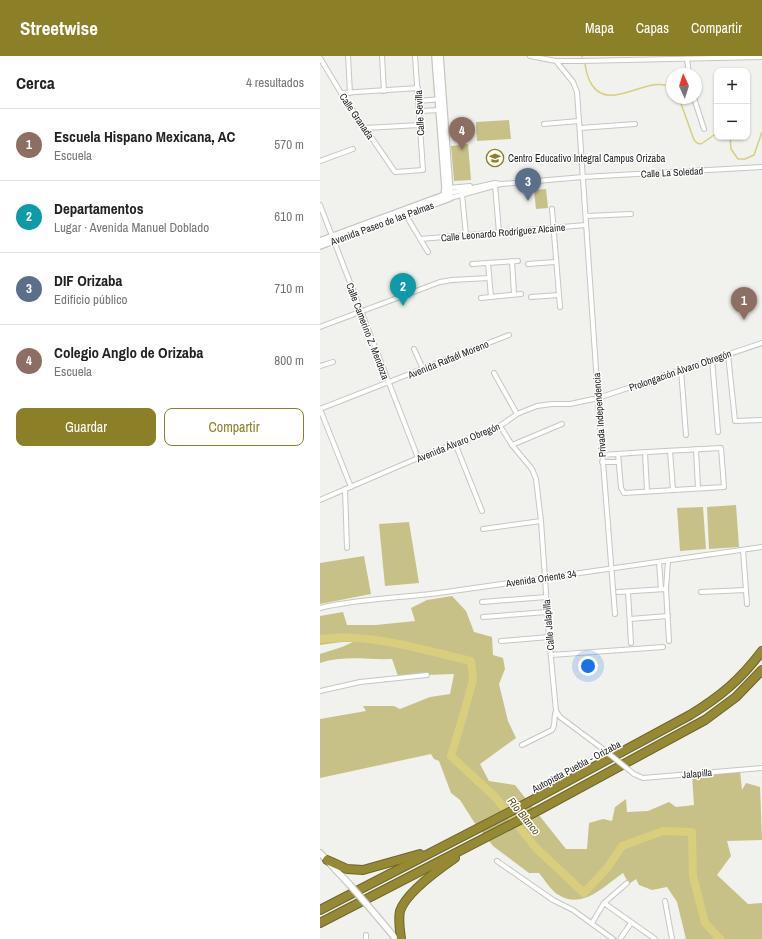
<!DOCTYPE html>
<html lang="es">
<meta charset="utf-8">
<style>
body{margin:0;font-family:"Archivo Narrow",sans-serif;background:#f2f2f2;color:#222}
.controls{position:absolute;right:12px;top:12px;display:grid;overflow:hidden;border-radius:8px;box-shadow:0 1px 3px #0004}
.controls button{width:36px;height:36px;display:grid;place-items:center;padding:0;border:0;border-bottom:1px solid #e0e0e0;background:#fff;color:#222;font:20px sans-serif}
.compass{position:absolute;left:346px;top:12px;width:36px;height:36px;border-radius:50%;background:#fff;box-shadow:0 1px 3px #0004;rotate:356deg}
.you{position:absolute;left:268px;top:610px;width:14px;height:14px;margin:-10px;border:3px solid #fff;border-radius:50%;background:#1a73e8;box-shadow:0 0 0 6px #1a73e833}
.badge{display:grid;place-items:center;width:26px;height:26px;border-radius:50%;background:#8b8027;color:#fff;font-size:13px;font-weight:700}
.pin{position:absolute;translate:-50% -33px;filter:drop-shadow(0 1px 2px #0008)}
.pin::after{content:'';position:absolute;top:21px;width:14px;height:12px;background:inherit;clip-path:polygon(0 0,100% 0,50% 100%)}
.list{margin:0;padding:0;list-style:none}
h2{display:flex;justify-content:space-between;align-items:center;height:52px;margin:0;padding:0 16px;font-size:17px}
h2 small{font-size:13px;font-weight:400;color:#767676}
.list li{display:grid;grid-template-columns:26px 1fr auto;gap:12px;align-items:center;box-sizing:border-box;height:72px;padding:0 16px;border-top:1px solid #e0e0e0}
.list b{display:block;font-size:15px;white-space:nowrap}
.list p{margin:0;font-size:13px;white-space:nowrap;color:#767676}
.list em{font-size:13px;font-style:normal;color:#767676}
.actions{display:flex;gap:8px;padding:12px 16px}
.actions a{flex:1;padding:9px 0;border:1px solid #8b8027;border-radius:8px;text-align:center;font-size:14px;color:#8b8027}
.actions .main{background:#8b8027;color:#fff}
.map{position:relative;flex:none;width:442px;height:883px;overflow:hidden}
header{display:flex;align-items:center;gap:24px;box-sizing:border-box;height:56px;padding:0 20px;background:#8b8027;color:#fff}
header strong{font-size:19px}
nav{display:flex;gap:22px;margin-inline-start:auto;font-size:14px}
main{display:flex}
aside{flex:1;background:#fff}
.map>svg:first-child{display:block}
.green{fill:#c8c187}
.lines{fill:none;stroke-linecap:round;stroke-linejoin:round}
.stream{stroke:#d8ce7d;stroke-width:1.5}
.river{stroke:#d8ce7d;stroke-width:8}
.minor-casing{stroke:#c6c6c2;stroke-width:6}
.tertiary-casing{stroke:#c6c6c2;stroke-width:8}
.motorway-casing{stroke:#6b642c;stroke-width:10}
.minor{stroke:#fff;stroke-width:4}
.tertiary{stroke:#fff;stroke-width:5.5}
.motorway{stroke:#958934;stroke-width:8}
.minor-bridge-casing{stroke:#c6c6c2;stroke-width:6;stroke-linecap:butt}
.tertiary-bridge-casing{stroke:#c6c6c2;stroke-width:8;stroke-linecap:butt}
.minor-bridge{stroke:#fff;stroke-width:4}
.tertiary-bridge{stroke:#fff;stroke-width:5.5}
.labels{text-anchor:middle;stroke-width:3;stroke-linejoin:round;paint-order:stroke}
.street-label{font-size:10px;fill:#1e1e1d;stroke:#fff}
.poi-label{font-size:10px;fill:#1e1e1d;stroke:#fff;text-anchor:start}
.water-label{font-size:11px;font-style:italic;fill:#585012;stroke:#fff}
</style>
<header>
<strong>Streetwise</strong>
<nav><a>Mapa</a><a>Capas</a><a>Compartir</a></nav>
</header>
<main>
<aside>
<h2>Cerca<small>4 resultados</small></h2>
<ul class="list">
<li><span class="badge" style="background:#8d6e63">1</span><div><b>Escuela Hispano Mexicana, AC</b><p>Escuela</p></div><em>570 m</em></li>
<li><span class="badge" style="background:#0f9aa8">2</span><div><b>Departamentos</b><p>Lugar · Avenida Manuel Doblado</p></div><em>610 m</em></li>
<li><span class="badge" style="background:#5c6f8a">3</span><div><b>DIF Orizaba</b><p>Edificio público</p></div><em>710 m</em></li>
<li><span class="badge" style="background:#8d6e63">4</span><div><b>Colegio Anglo de Orizaba</b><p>Escuela</p></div><em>800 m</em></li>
</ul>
<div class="actions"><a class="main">Guardar</a><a>Compartir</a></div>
</aside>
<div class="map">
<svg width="442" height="883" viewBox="0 0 442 883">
<rect width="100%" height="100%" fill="#f1f1ed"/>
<g class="green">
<path d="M 189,64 L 191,83 L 157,85 L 156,66 Z"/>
<path d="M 148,88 L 151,124 L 134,125 L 131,90 Z"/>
<path d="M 226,133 L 228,152 L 216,153 L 214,134 Z"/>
<path d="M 416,449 L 419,491 L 389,493 L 387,451 Z"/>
<path d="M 383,451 L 386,493 L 360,495 L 357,452 Z"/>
<path d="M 89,466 L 99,527 L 65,530 L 59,468 Z"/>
<path d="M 44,500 L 51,538 L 0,548 L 0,507 Z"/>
<path d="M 132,540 L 146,555 L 154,576 L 172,581 L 173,599 L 183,602 L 185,613 L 179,628 L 188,665 L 196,682 L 160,708 L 169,725 L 195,729 L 246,793 L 267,793 L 269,767 L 283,763 L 292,765 L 295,751 L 306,743 L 307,756 L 328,755 L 349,746 L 356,751 L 374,749 L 372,719 L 420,715 L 422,734 L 426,727 L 440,731 L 442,784 L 407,785 L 411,800 L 397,819 L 428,848 L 442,847 L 442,883 L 366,883 L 357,846 L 347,831 L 332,834 L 319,829 L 316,823 L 309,828 L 303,817 C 284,830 262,855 237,838 C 230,833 224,823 219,817 L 209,817 L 173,790 L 154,766 L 140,744 L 131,737 L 119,705 L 114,703 L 111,698 L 0,722 L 0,663 L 46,655 L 43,650 L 74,650 L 80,653 L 110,641 L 130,638 L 134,618 L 78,620 L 72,603 C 47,604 24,599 0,607 L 0,598 L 22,591 L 33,586 L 22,586 L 0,589 L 0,560 L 23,556 L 27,569 L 56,569 L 95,565 L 91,552 L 107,544 Z"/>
</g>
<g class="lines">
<g class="stream">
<path d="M 262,0 L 262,1"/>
<path d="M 265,8 C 266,15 268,23 272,29 C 290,57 329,17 352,32"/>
<path d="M 359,42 L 374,84 L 377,87 L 381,88 L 397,77"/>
<path d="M 410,81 L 411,93 L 418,103 L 425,103 L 434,99 L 442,76"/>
</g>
<path class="river" d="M 0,583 C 47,576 104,594 151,605 L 153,624 L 143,660 L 131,700 L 176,742 L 216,792 L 264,837 L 288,811 L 302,790 L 343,775 L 372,776 L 373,820 L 385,867 L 400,883"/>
<defs>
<g id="minor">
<path d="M 28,0 L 30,37"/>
<path d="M 62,0 L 64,35"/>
<path d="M 210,0 L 236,5 L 260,5 L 442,1"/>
<path d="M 0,2 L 21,37 L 75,116 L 103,114 L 95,0"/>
<path d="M 367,3 L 369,18"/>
<path d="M 236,5 L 253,26 L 257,36 L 278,342 L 295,558"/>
<path d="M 21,37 L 98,32"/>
<path d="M 374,42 L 384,73"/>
<path d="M 98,45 L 121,43"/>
<path d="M 99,55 L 121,54"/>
<path d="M 224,68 L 259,65"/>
<path d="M 45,72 L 100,69"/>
<path d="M 260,72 L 315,68"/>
<path d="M 0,105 L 33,93"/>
<path d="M 181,128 L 130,142 L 130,137 L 175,127 L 181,128 L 263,121 L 442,111"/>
<path d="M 175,129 L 179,176"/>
<path d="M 129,132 L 150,130"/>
<path d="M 142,138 L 146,179"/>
<path d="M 0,149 L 98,402"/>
<path d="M 232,153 L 240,251"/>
<path d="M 84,156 L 108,196"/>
<path d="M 266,160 L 311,158"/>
<path d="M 100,183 L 266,169"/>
<path d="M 192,205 L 194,238"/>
<path d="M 168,207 L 171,241"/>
<path d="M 152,208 L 198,205"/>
<path d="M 208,208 L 235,206"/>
<path d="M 211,241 L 239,239"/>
<path d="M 161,242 L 201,238"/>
<path d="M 0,271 L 120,226 L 132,224 L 169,222"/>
<path d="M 94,293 L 103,313"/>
<path d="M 408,298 L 415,365 L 442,364"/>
<path d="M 392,303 L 398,376"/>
<path d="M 0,310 L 13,306"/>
<path d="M 361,313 L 366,379"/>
<path d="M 174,317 L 197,358"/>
<path d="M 0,353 L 189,279"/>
<path d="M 0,353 L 31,431"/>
<path d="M 180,370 L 192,389 L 212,413 L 216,423 L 221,465 L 229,581 L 236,655 L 240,661 L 283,693"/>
<path d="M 135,387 L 162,455"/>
<path d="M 192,389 L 242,368"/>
<path d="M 376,393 L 378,432"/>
<path d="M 350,395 L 353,434"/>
<path d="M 325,396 L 327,435"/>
<path d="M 282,399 C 322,396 361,394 401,392 L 404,431 L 304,437 L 301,432 L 298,398"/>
<path d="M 282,406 L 298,406"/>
<path d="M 25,433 L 27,492"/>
<path d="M 0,444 L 98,402 L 180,370 L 197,358 L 217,350 L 232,348 L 250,348 L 278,342 L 442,287"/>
<path d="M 163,473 L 221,465"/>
<path d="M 423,494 L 427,548"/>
<path d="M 348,505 L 346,533 L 349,585"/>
<path d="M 339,506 L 341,533"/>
<path d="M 298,536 L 346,533"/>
<path d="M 308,536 L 311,587"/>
<path d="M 381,536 L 426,534"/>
<path d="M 162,546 L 226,541"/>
<path d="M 0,552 C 41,542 84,542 126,536 C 232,521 337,506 442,491"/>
<path d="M 163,561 L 227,556"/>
<path d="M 310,563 L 348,560"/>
<path d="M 181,585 L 229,581"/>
<path d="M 231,599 L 343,591"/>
<path d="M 0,635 L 40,626 L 107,619"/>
<path d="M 202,689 L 232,674 C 236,669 233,662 236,655"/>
<path d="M 314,718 L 323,722 L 442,712"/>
<path d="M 177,805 L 233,844 L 253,854 L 293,883"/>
<path d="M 345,845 L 352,883"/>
<path d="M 284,847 L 335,883"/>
<path d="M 272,867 L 284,847 L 307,827"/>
<path d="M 46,879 L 46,883"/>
<path d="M 300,883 L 311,867"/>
</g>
<g id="tertiary">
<path d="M 115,0 L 125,131 L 124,144"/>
<path d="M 0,185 L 130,137 L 120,0"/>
<path d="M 0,190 L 130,142"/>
<path d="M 0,797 L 30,829"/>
<path d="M 55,858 L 76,883"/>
</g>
<g id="motorway">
<path d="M 7,804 L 27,813 L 43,814 L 100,798"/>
<path d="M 0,854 L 209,746 L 370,659 C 401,640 420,624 442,595"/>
<path d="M 0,867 L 221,753 L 385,664 L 416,641 L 442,614"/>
<path d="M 81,883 C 80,874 78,864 80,855 C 86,837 119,813 135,802"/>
</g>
</defs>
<use href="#minor" class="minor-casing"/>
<use href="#tertiary" class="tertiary-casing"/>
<use href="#motorway" class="motorway-casing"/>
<use href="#minor" class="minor"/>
<use href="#tertiary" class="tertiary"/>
<use href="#motorway" class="motorway"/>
<defs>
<path id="minor-bridge" d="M 283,693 L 314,718"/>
<path id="tertiary-bridge" d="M 30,829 L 55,858"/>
</defs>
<use href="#minor-bridge" class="minor-bridge-casing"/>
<use href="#tertiary-bridge" class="tertiary-bridge-casing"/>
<use href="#minor-bridge" class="minor-bridge"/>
<use href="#tertiary-bridge" class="tertiary-bridge"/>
</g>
<defs>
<symbol id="school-ring" viewBox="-11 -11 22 22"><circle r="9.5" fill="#fff" stroke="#8b8027" stroke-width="1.5"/><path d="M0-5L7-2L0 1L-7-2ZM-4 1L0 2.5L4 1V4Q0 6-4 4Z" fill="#8b8027"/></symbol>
</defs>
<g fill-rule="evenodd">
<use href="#school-ring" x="165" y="92" width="20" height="20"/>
</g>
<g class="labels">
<g class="street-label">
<text transform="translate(99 57) rotate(-93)" y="4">Calle Sevilla</text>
<text transform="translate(37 60) rotate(56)" y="4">Calle Granada</text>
<text transform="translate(352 116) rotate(-3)" y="4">Calle La Soledad</text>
<text transform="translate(62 167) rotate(-20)" y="4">Avenida Paseo de las Palmas</text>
<text transform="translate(183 176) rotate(-5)" y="4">Calle Leonardo Rodríguez Alcaine</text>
<text transform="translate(48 275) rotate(69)" y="4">Calle Camerino Z. Mendoza</text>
<text transform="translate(128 303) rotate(-22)" y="4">Avenida Rafaél Moreno</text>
<text transform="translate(360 314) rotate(-19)" y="4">Prolongación Álvaro Obregón</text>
<text transform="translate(279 359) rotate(-94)" y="4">Privada Independencia</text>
<text transform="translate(138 386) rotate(-22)" y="4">Avenida Álvaro Obregón</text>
<text transform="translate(221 522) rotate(-8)" y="4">Avenida Oriente 34</text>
<text transform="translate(228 569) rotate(-95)" y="4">Calle Jalapilla</text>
<text transform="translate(256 710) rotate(-28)" y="4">Autopista Puebla - Orizaba</text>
<text transform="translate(377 717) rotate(-5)" y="4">Jalapilla</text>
</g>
<g class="poi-label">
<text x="188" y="106">Centro Educativo Integral Campus Orizaba</text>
</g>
<g class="water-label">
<text transform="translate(204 760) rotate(51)" y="4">Río Blanco</text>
</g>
</g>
</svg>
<div class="controls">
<button>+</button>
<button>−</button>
</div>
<svg class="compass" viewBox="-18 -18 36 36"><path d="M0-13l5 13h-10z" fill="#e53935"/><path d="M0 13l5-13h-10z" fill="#767676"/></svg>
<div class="you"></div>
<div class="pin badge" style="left:424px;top:264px;background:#8d6e63">1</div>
<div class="pin badge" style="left:83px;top:250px;background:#0f9aa8">2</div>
<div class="pin badge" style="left:208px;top:145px;background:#5c6f8a">3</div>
<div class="pin badge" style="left:142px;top:94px;background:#8d6e63">4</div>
</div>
</main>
